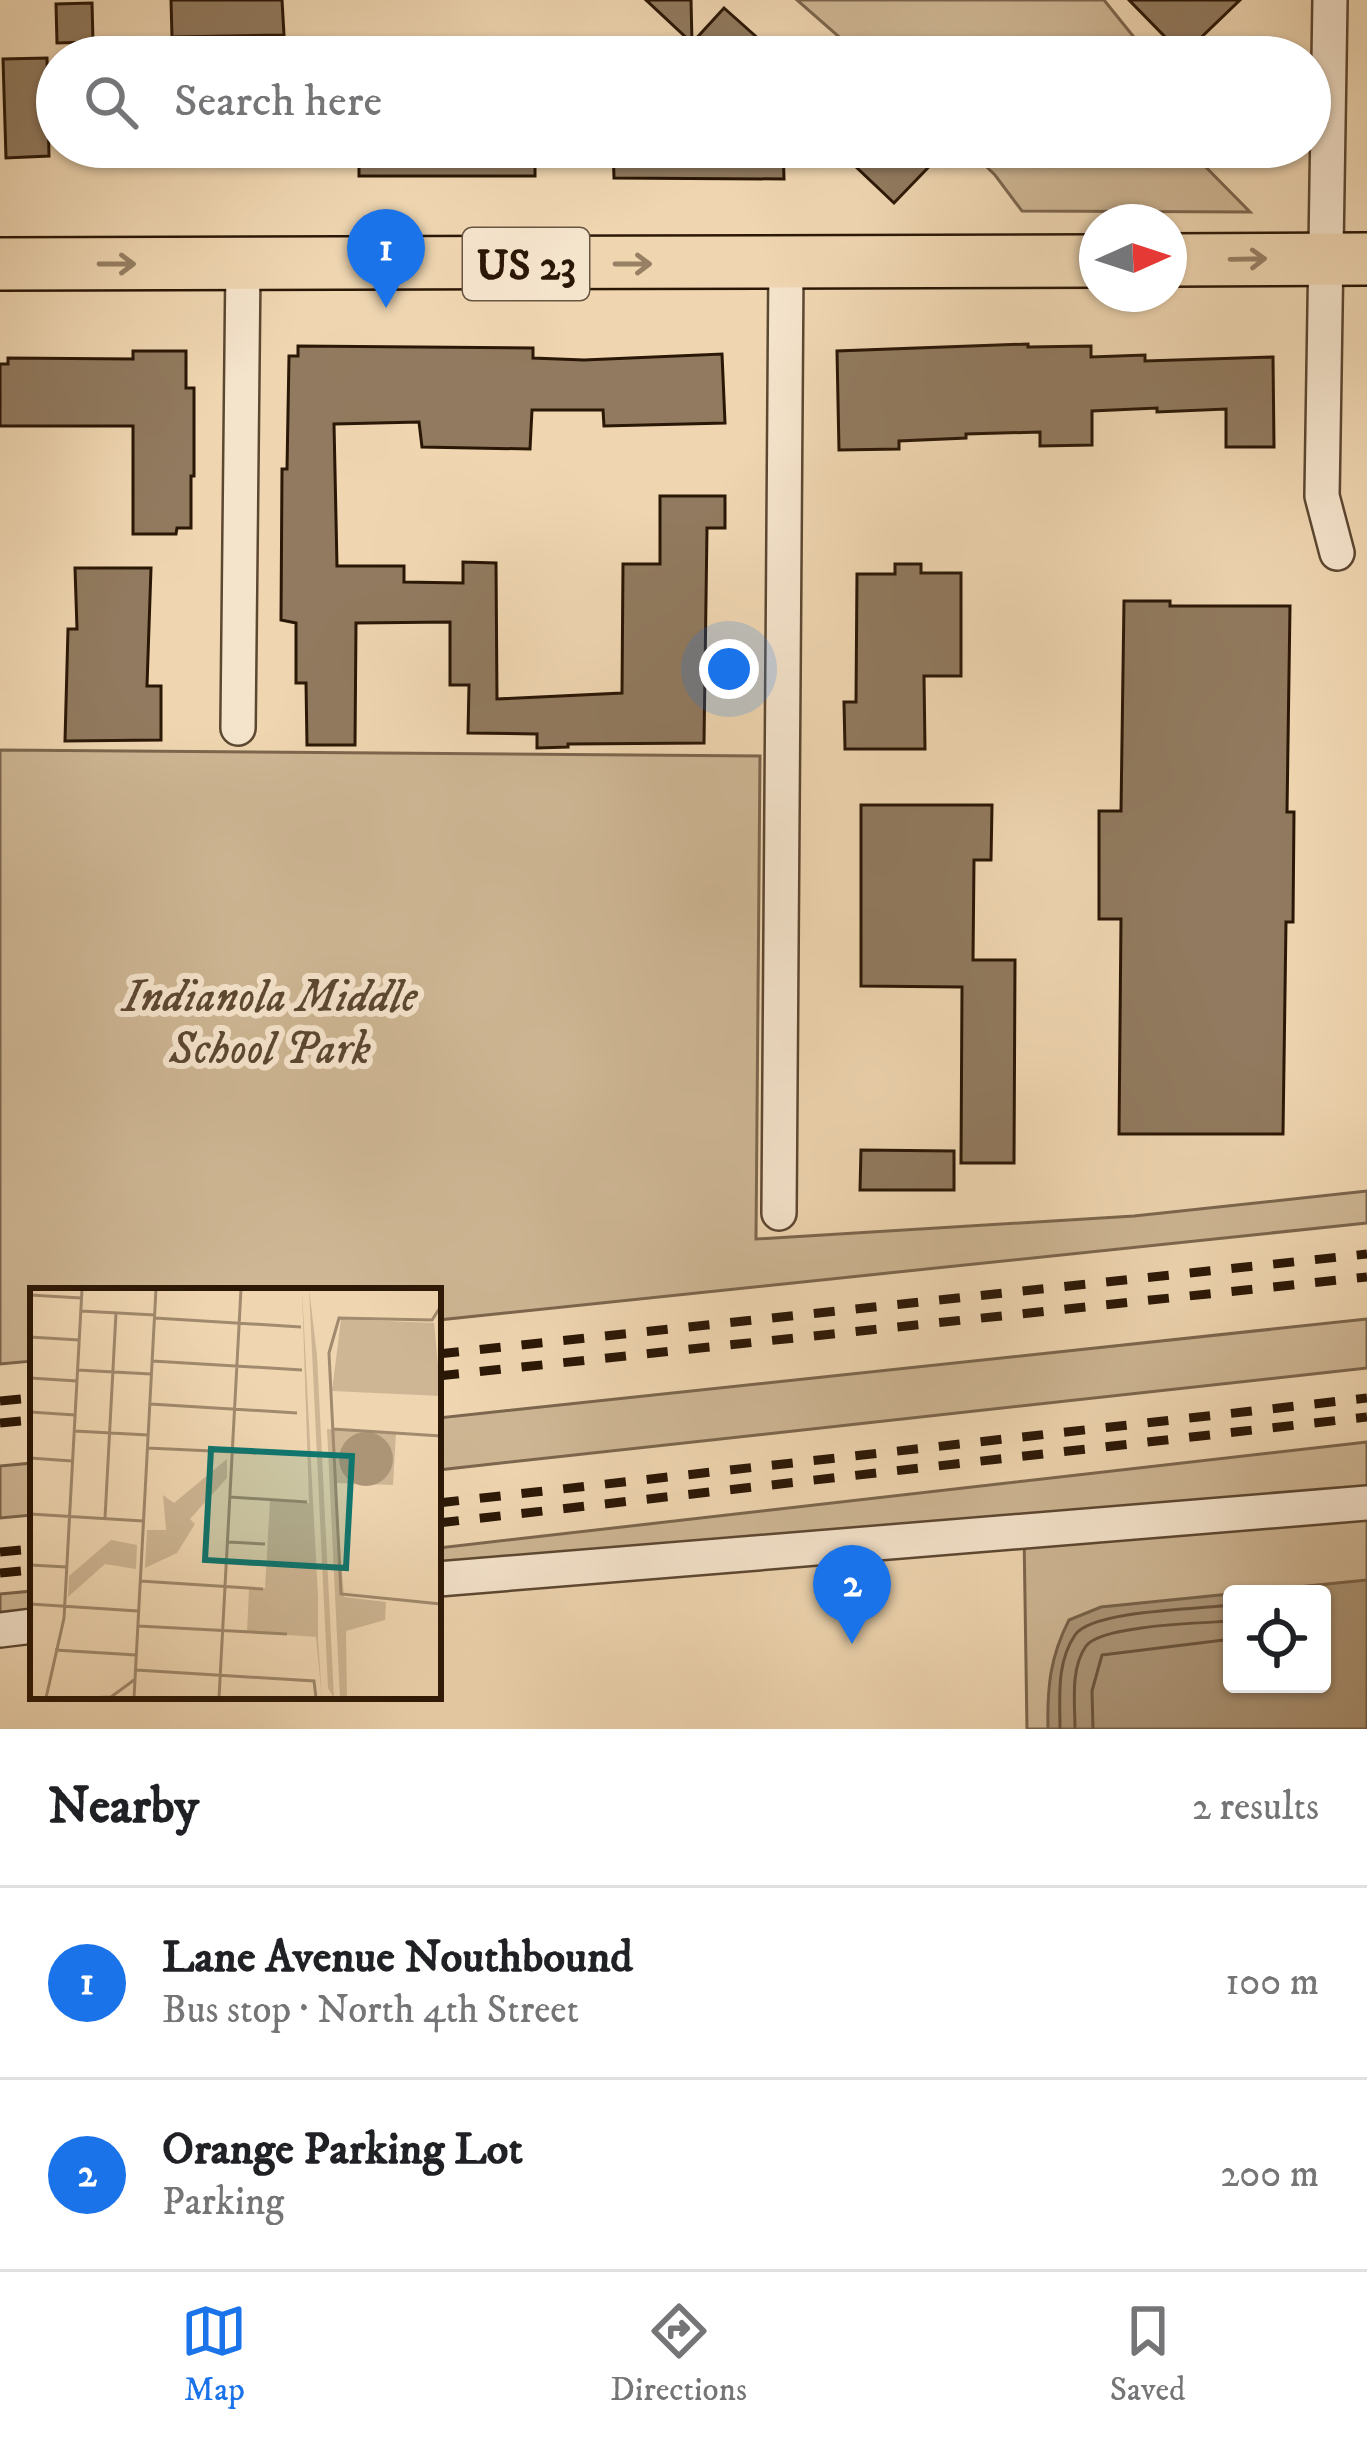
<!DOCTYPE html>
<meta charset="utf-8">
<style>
body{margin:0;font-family:"IM FELL DW Pica",serif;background:#f2f2f2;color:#202124}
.controls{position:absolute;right:36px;bottom:36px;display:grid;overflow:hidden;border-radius:12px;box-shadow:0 3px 9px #0004}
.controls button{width:108px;height:108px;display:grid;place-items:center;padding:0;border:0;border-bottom:3px solid #e0e0e0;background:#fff;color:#202124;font:60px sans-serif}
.compass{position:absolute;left:1079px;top:204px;width:108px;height:108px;border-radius:50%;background:#fff;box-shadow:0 3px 9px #0004;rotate:87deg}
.you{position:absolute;left:729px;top:669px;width:42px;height:42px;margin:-30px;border:9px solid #fff;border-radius:50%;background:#1a73e8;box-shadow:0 0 0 18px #1a73e833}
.badge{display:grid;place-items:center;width:78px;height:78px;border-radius:50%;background:#1a73e8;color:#fff;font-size:39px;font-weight:700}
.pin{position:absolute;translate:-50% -99px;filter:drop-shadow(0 3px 6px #0008)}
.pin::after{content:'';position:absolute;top:63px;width:42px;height:36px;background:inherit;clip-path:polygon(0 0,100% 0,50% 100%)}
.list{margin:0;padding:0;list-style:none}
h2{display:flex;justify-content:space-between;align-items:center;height:156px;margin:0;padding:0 48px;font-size:51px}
h2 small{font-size:39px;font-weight:400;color:#757577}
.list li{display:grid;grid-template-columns:78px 1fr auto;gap:36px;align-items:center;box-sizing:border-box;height:192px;padding:0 48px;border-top:3px solid #e0e0e0}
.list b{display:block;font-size:45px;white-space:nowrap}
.list p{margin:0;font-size:39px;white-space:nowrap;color:#757577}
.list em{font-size:39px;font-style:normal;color:#757577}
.icon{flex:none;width:66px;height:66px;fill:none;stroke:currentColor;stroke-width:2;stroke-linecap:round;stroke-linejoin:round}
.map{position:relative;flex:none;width:1367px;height:1729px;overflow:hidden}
.search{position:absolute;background:#fff;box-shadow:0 3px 9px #0004;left:36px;right:36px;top:36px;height:132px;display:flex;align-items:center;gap:30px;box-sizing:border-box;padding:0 42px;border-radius:66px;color:#757577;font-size:45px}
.sheet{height:540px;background:#fff}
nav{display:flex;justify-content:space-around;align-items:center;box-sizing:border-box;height:168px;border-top:3px solid #e0e0e0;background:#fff;font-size:33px;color:#757577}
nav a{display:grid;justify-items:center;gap:6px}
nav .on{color:#1a73e8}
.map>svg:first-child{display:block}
.green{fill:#ceb694;stroke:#7c664d;stroke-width:3;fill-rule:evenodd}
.water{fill:#ac9577;stroke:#78634a;stroke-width:3;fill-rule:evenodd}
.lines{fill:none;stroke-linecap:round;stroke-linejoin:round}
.shore{stroke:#6c563e;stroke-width:3}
.building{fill:#917a5f;stroke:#2b1706;stroke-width:3}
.minor-casing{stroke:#5c4731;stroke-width:38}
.primary-casing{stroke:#2b1706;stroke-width:56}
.minor{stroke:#f5e4cc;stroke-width:33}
.primary{stroke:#efd6b1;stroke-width:51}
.rail{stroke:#2b1706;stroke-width:9;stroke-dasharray:21 21;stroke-linecap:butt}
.oneway{stroke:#978064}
.labels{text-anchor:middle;stroke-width:12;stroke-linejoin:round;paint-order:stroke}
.shield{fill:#f5e4cc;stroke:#685441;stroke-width:3}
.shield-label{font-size:42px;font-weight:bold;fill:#2b1706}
.park-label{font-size:45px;font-style:italic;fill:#5c4731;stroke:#f5e4cc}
.inset-road{fill:none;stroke:#a18a6d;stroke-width:3}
.view{fill:#0f766e;fill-opacity:0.15;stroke:#0f766e;stroke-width:6}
.inset-edge{fill:none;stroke:#2b1706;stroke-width:6}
</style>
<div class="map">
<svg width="1367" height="1729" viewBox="0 0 1367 1729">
<rect width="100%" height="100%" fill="#efd6b1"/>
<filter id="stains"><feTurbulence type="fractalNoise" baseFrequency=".00167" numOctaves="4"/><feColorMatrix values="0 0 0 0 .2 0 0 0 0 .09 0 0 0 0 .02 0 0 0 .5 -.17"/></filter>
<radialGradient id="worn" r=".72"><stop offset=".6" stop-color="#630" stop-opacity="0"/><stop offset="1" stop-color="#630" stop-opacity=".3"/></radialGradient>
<g class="green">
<path d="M 797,0 L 1104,0 L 1150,57 L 862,57 Z"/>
<path d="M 966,147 L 1186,147 L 1250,212 L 1022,211 L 995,175 Z"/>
<path d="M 0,750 L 760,756 L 756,1239 L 1134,1216 L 1367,1191 L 1367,1223 L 438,1320 L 438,1291 L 33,1291 L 33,1361 L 0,1364 Z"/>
<path d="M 1367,1319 L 1367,1368 L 438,1470 L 438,1418 Z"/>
<path d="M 1367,1442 L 1367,1729 L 1027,1729 L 1024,1533 L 438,1579 L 438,1548 ZM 1232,1594 L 1322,1594 L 1322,1684 L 1232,1684 Z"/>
<path d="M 33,1463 L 33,1515 L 0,1518 L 0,1466 Z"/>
<path d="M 33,1591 L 33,1625 L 0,1629 L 0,1594 Z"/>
</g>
<path class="water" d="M 1367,1580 L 1367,1729 L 1048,1729 C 1047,1688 1050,1657 1069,1620 L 1101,1607 ZM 1232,1594 L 1322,1594 L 1322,1684 L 1232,1684 Z"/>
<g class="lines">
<g class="shore">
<path d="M 1060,1729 C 1060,1698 1056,1663 1075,1635 C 1092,1610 1200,1609 1232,1605"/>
<path d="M 1075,1729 C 1075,1703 1070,1669 1086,1646 C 1101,1625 1203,1623 1232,1621"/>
<path d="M 1093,1729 L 1092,1691 L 1102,1655 L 1232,1639"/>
</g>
</g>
<g class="building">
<path d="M 171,0 L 282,0 L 284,35 L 172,37 Z"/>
<path d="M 646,0 L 691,0 L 692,43 L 724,8 L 761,41 L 746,57 L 707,57 Z"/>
<path d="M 1129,0 L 1240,0 L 1186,52 L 1180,46 L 1177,49 Z"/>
<path d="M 92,3 L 93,42 L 57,43 L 56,4 Z"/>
<path d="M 47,58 L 49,156 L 6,158 L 3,59 Z"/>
<rect x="359" y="147" width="176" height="29"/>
<path d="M 613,147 L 783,147 L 784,179 L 614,178 Z"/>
<path d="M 835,147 L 948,147 L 894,203 Z"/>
<path d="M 1028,344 L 1028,347 L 1091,346 L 1091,357 L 1145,355 L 1145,361 L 1273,357 L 1274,447 L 1226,447 L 1226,409 L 1157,412 L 1157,408 L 1092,411 L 1092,445 L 1040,446 L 1040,432 L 966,434 L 966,438 L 899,441 L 899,449 L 839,450 L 837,351 Z"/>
<path d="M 298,346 L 533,348 L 533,358 L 584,360 L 722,354 L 725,423 L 604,426 L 603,410 L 532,410 L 530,449 L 422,447 L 419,422 L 334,424 L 337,566 L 404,566 L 404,582 L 463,583 L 463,562 L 496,563 L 497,699 L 622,693 L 623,564 L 660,564 L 660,496 L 725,496 L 725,528 L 707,528 L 704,743 L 568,744 L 568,747 L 537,748 L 537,734 L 468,733 L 469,685 L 450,685 L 450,622 L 356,623 L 355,745 L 307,745 L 306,683 L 296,683 L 296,623 L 281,620 L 282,469 L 287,469 L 289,356 L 298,356 Z"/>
<path d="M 133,351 L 186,351 L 186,388 L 194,388 L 194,476 L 191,476 L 191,528 L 177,528 L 176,534 L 133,534 L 133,426 L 0,426 L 0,364 L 8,364 L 8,358 L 133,359 Z"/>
<path d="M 895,564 L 921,564 L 921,573 L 961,573 L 961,676 L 924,676 L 925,749 L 845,749 L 844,702 L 856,702 L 857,574 L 895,574 Z"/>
<path d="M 75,568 L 151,568 L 147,686 L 161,686 L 161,740 L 65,741 L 68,629 L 77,629 Z"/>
<path d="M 1124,601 L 1170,601 L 1170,606 L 1290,606 L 1287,812 L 1294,812 L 1293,922 L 1286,922 L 1283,1134 L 1119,1134 L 1121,919 L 1099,919 L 1099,811 L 1121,811 Z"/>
<path d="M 861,805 L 992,805 L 991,860 L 974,860 L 973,960 L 1015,960 L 1014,1163 L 961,1163 L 962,987 L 861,986 Z"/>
<path d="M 861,1150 L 954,1151 L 954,1190 L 860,1190 Z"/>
</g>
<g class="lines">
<defs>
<g id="minor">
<path d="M 1330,0 L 1322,496 L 1337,553"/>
<path d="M 238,728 L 243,265"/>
<path d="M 779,1213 L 786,265"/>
<path d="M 438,1579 L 1367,1503"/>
<path d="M 0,1630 L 33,1626"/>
</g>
<g id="primary">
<path d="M 1169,260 L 1367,259"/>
<path d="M 0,264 L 1097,261"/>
</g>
</defs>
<use href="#minor" class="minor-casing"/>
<use href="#primary" class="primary-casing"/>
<use href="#minor" class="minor"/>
<use href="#primary" class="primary"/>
<g class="rail">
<path d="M 438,1354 L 1367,1254"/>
<path d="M 438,1376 L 1367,1277"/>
<path d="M 0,1401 L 33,1398"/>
<path d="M 0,1423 L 33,1420"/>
<path d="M 438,1503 L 1367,1398"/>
<path d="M 438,1523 L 1367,1417"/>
<path d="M 0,1552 L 33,1549"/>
<path d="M 0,1573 L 33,1570"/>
</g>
</g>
<defs><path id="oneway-shaft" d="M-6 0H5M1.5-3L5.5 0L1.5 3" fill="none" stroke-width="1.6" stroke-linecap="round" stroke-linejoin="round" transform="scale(3)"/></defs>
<g class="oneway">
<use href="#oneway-shaft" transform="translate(1248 259) rotate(-1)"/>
<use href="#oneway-shaft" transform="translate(117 264)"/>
<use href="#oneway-shaft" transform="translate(633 264)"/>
</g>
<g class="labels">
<rect class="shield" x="463" y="228" width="126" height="72" rx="9"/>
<g class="shield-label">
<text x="526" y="279">US 23</text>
</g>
<g class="park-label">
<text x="270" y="1011">Indianola Middle<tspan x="270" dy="52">School Park</tspan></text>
</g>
</g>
<g transform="translate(30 1288)">
<rect width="411" height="411" fill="#efd6b1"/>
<path d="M 272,1 L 288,309 L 288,352 L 292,410 L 286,349 L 217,344 L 219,300 L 235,300 L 240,213 L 279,215 ZM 279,1 L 287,67 L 304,410 L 298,400 ZM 311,31 L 404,35 L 411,108 L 302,103 ZM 297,141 L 366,145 L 363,197 L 305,195 L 314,309 L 356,314 L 355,332 L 316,343 L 317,410 L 310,410 ZM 197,171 L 197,190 L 160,231 L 165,236 L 147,265 L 115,280 L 117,242 L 136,242 L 133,207 L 144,215 ZM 81,252 L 107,257 L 106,281 L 75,276 L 38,309 L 39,288 Z" fill="#ceb694"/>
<path d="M309 171a27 27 0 1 1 54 0a27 27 0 1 1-54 0Z" fill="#ac9577"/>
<path class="inset-road" d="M 0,7 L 51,10M 411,18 L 402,32 L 309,30 L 299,65 L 311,306 L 411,316M 51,23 L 125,27M 125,30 L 271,39M 0,49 L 49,52M 122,73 L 272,82M 47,82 L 121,86M 0,90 L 47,93M 120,116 L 267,125M 0,124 L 45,127M 303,141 L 411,148M 44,143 L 118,147M 117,160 L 226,165M 0,170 L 42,173M 200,209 L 277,214M 0,226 L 113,233M 75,230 L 86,25M 198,254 L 235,256M 0,277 L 37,279M 110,293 L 233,301M 0,316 L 108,323M 108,338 L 257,346M 25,362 L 106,367M 106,382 L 284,393 L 286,410M 16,410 L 34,330 L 52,1M 57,410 L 81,409 L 104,392M 104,410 L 126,1M 189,410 L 211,1"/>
<path class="view" d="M 181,161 L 322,168 L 316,280 L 175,272 Z"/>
<rect width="411" height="411" class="inset-edge"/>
</g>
<rect width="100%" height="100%" filter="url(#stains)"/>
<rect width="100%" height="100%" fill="url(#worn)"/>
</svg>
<div class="controls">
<button><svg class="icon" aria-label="locate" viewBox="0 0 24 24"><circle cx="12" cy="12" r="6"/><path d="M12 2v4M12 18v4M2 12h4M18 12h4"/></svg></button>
</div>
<svg class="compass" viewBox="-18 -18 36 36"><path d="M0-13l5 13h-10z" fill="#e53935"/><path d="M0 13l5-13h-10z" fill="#757577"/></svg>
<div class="you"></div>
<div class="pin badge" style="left:386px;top:308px">1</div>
<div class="pin badge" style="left:852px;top:1644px">2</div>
<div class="search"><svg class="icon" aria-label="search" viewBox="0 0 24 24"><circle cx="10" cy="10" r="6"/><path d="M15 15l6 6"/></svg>Search here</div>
</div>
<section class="sheet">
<h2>Nearby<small>2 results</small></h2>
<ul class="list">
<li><span class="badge">1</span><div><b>Lane Avenue Nouthbound</b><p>Bus stop · North 4th Street</p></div><em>100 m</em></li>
<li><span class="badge">2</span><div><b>Orange Parking Lot</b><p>Parking</p></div><em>200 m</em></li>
</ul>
</section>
<nav>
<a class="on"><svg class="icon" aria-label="map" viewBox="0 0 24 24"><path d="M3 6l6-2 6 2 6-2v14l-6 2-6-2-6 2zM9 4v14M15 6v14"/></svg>Map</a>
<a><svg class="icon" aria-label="directions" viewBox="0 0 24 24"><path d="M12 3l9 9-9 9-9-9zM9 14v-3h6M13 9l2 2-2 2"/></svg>Directions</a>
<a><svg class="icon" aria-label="saved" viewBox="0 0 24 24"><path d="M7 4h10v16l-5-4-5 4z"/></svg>Saved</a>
</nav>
